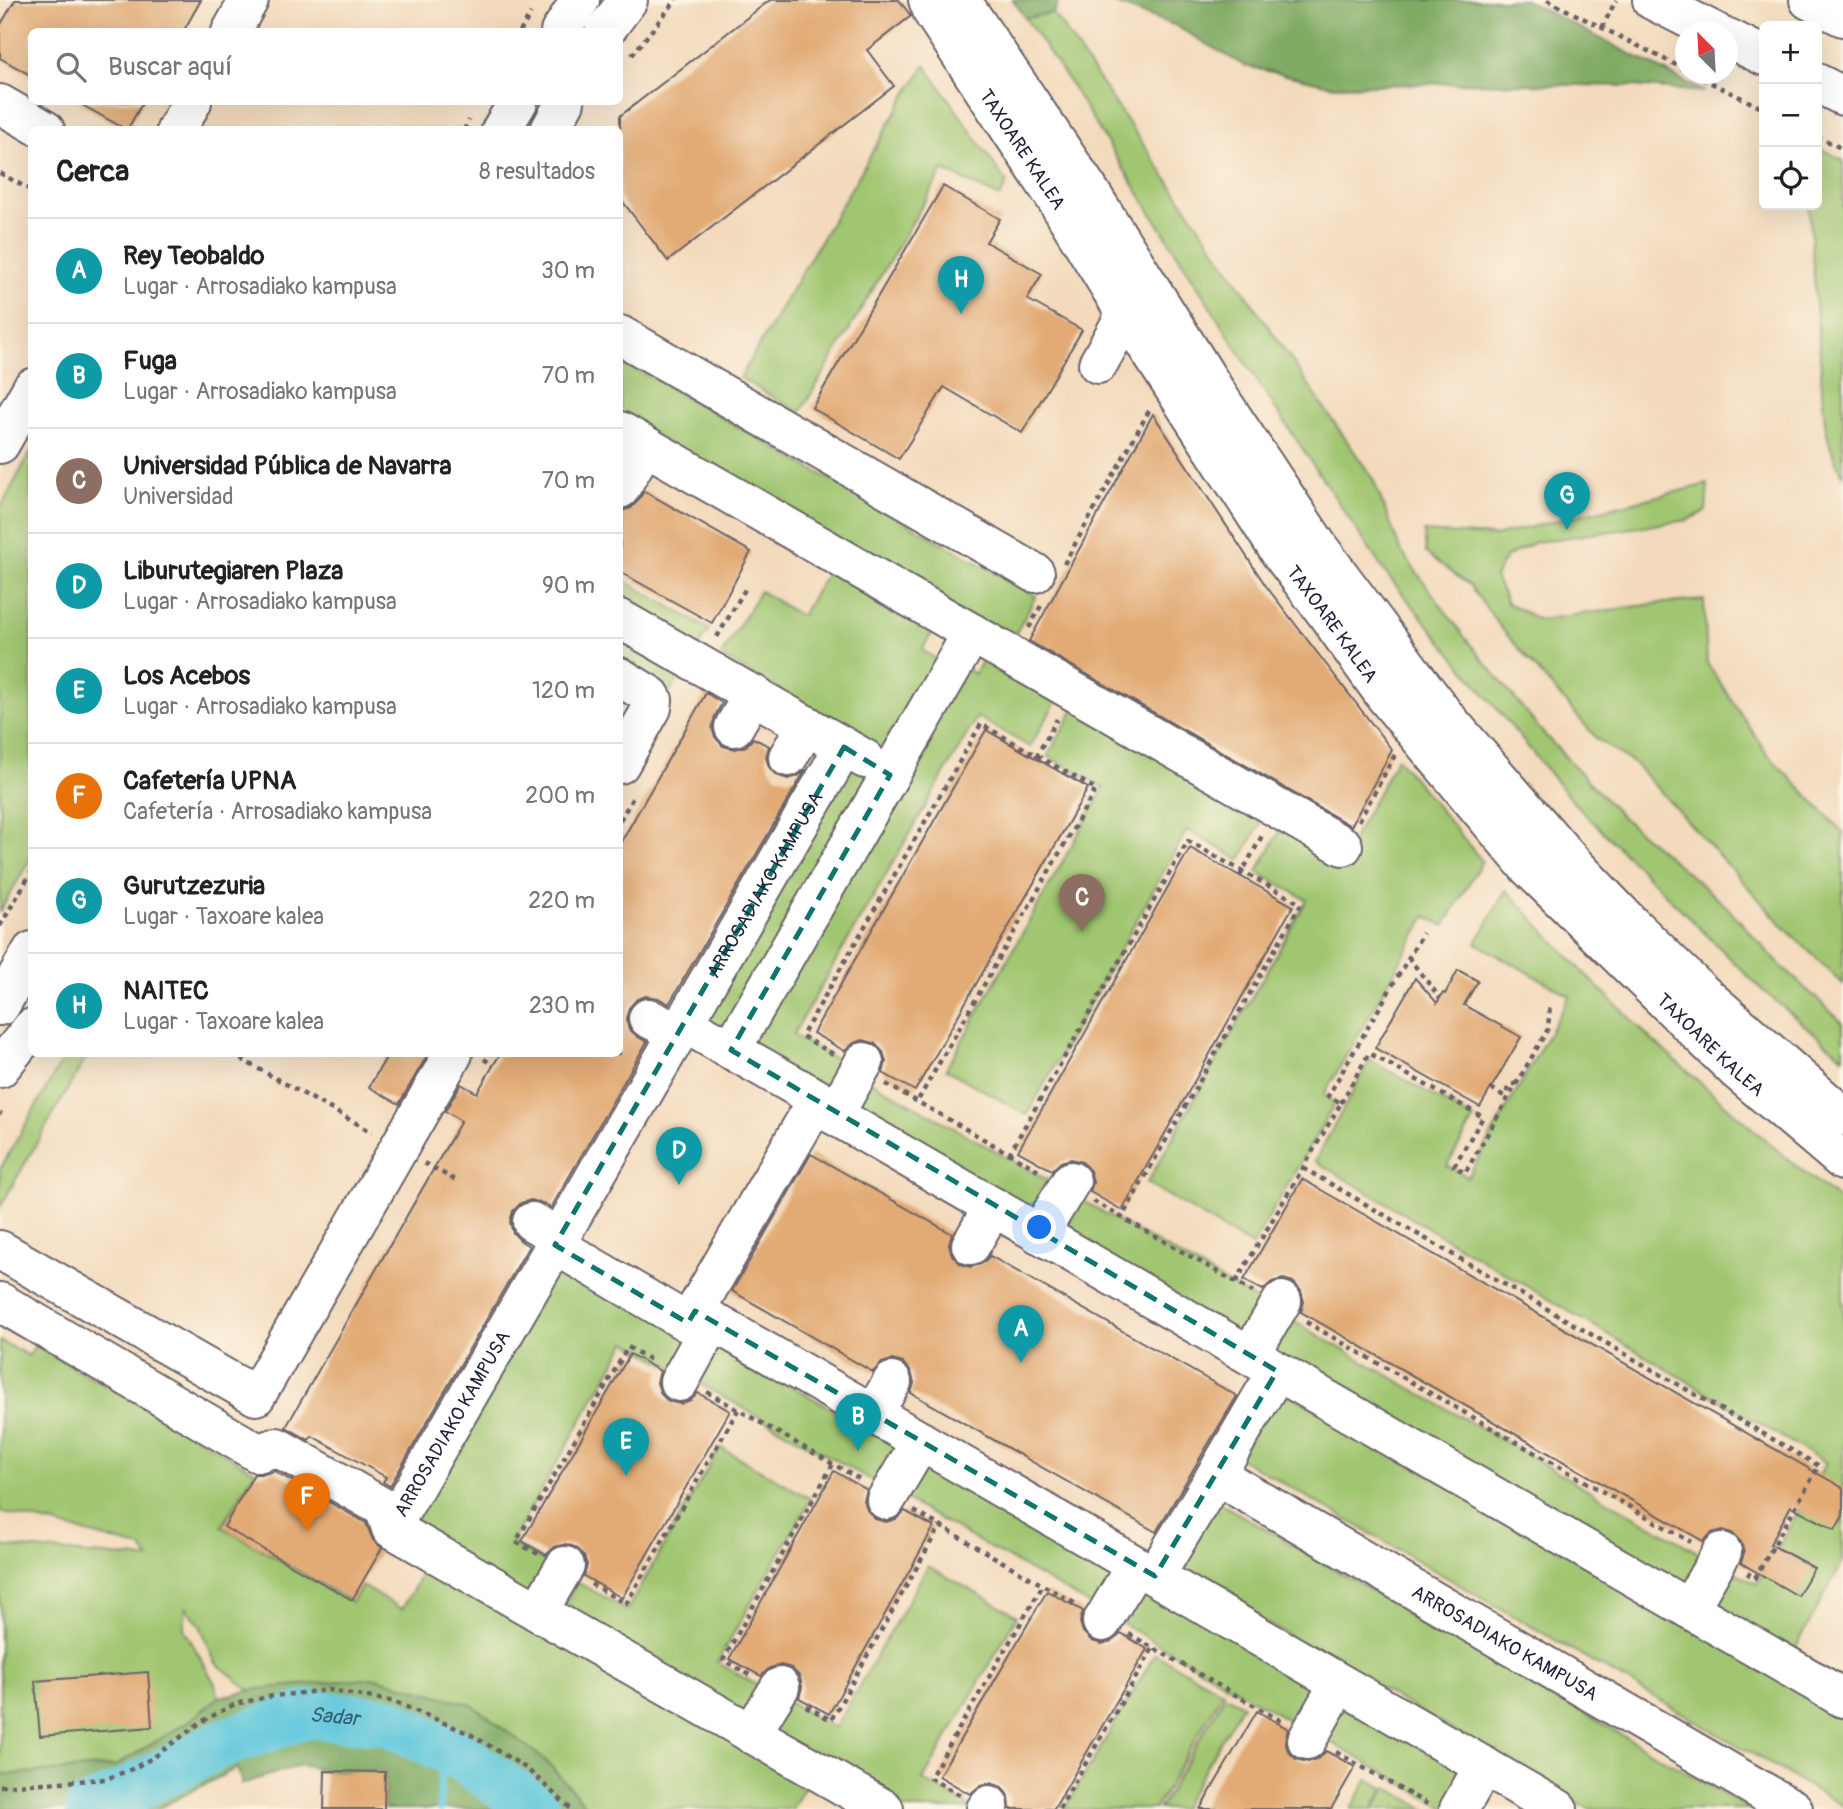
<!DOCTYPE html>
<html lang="es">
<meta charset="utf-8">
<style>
body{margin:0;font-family:Pangolin,sans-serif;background:#f2f2f2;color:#222}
.controls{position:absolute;right:21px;top:21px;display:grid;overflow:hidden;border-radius:10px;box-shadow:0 7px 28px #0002}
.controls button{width:63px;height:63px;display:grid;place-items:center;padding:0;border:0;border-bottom:2px solid #e0e0e0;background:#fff;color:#222;font:35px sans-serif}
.compass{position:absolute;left:1675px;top:21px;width:63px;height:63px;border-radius:50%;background:#fff;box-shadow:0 7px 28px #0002;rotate:336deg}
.you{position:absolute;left:1040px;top:1228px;width:24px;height:24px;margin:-18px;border:5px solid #fff;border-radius:50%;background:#1a73e8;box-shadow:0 0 0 10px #1a73e833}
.badge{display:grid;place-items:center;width:46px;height:46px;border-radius:50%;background:#d1495b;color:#fff;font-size:23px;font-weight:700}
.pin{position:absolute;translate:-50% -58px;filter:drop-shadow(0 2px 4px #0008)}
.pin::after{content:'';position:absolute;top:37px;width:24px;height:21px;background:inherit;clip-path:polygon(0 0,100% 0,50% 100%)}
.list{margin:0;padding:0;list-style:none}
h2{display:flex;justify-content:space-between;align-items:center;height:91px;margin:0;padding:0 28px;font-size:30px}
h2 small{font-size:23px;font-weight:400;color:#767676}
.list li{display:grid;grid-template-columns:46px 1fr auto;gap:21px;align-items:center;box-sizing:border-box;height:105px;padding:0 28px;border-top:2px solid #e0e0e0}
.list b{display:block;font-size:26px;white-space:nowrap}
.list p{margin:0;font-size:23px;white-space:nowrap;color:#767676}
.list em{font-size:23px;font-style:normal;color:#767676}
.icon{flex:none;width:38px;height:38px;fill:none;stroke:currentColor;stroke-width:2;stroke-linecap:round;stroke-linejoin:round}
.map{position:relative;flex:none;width:1843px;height:1809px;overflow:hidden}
.search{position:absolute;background:#fff;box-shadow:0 7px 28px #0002;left:28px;top:28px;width:595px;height:77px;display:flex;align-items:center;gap:18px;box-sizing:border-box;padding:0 24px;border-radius:10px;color:#767676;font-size:26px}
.panel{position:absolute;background:#fff;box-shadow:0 7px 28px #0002;left:28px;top:126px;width:595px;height:931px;border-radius:10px}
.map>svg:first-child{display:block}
.green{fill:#a0c671;stroke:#617456;stroke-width:2}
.forest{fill:#80ab63;stroke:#51664f;stroke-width:2}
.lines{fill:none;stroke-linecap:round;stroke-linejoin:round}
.stream{stroke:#5fc7db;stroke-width:8}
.river{stroke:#5fc7db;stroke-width:49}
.building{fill:#e2ab76}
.minor-casing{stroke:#6b6268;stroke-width:42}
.path{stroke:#6b6268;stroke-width:4.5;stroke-dasharray:5 5;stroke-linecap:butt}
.minor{stroke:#fff;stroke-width:38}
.marked{fill:none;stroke:#0f766e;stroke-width:5;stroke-dasharray:14 9;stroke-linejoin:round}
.labels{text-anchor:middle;stroke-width:5;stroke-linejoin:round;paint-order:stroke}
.street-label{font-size:19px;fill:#22223b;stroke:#fcf5e5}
.water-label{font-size:21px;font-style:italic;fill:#375c73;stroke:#fcf5e5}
</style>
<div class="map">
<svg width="1843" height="1809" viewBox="0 0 1843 1809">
<rect width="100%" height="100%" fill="#fcf5e5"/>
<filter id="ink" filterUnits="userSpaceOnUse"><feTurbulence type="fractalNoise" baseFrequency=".0143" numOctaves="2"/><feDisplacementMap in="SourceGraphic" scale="14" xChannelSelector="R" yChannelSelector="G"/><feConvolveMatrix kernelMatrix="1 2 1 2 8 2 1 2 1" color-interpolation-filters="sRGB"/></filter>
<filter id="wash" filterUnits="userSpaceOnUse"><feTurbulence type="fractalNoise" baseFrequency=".00686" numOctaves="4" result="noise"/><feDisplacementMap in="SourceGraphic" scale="28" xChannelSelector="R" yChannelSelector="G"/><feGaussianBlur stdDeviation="1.57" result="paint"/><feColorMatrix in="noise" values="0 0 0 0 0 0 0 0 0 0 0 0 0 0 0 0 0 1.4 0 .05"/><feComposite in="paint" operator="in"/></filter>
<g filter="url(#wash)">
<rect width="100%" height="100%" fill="#f3dabc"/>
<g class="green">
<path d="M 1053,13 L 1373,479 L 1401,551 L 1466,639 L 1542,732 L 1622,817 L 1726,906 L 1781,966 L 1843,1023 L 1843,1057 L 1761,989 L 1573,802 L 1384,571 L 1256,379 L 1064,74 L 1025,18 Z"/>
<path d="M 925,65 L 1007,183 L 1000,197 L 943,170 L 800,413 L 740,378 L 903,100 Z"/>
<path d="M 1817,147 L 1843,160 L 1843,475 C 1821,440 1823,395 1820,355 C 1816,305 1812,255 1809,205 L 1817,205 Z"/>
<path d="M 620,360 L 1036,596 L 1011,642 L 620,418 Z"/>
<path d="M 31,451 L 31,857 L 0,912 L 0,509 Z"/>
<path d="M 1708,484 L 1706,511 L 1688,520 L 1536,542 L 1506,557 L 1495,577 L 1507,603 L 1539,620 L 1653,604 L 1704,600 L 1707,663 L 1768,755 L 1843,832 L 1843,984 L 1787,930 L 1636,765 L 1597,739 L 1501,628 L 1470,586 L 1426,553 L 1424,532 L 1494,536 Z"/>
<path d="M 832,565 L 936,626 L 922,650 L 944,664 L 890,756 L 721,656 L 760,591 L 801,616 Z"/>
<path d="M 620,578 L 709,629 L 698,648 L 620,603 Z"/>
<path d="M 620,633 L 684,669 L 670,693 L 620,665 Z"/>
<path d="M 985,656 L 1058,698 L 1030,747 L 977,717 L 793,1035 L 853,1069 L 834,1102 L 745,1039 L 960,666 L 975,674 Z"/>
<path d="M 1077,704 L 1268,810 L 1240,860 L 1187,830 L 1027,1115 L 946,1069 L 1104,788 L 1048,756 Z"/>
<path d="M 1397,758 L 1482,861 L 1444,926 L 1426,916 L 1324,1095 L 1335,1103 L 1252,1246 L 1147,1183 L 1307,900 L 1257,872 L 1284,824 L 1342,859 Z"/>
<path d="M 846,759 L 880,779 L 731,1038 L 697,1019 Z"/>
<path d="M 1506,890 L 1584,973 L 1654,1042 L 1778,1151 L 1843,1203 L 1843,1561 L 1794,1651 L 1701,1600 L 1720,1564 L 1757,1584 L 1826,1463 L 1315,1161 L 1370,1060 L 1474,1119 L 1447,1166 L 1468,1177 L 1570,996 L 1476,943 Z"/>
<path d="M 66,1054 L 88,1054 L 0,1207 L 0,1169 Z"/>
<path d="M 863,1077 L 1056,1185 L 1038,1218 L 844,1110 Z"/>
<path d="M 1073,1195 L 1268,1307 L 1248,1341 L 1054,1228 Z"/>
<path d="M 556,1252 L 696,1332 L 675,1369 L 626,1342 L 511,1543 L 557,1569 L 538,1602 L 401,1524 Z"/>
<path d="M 1281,1314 L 1706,1557 L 1686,1590 L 1261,1348 Z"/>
<path d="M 0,1341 L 29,1356 L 35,1345 L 255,1471 L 222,1527 L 352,1602 L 362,1586 L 402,1609 L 430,1559 L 811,1776 L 792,1809 L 589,1809 L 546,1761 L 376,1678 L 249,1690 L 215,1662 L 200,1625 L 186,1607 L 184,1629 L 215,1684 L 219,1697 L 188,1722 L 115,1766 L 0,1775 L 0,1546 L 150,1559 L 142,1548 L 55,1524 L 0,1512 Z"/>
<path d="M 711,1341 L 907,1451 L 885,1488 L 690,1378 Z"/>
<path d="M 1279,1388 L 1843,1713 L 1843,1806 L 1238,1457 Z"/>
<path d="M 720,1447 L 811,1499 L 717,1662 L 769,1692 L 751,1724 L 559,1614 L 577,1582 L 627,1610 Z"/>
<path d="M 921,1458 L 1121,1572 L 1099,1610 L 899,1496 Z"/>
<path d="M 1213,1499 L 1750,1809 L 1589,1809 L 1173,1569 Z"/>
<path d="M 928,1566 L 1017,1616 L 923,1780 L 974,1809 L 897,1809 L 769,1736 L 788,1702 L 835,1728 Z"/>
<path d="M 1137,1581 L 1324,1690 L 1302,1728 L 1115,1619 Z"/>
<path d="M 1155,1654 L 1223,1692 L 1155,1809 L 1065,1809 Z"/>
<path d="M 1225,1695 L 1242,1705 L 1181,1809 L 1159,1809 Z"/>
<path d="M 1339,1698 L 1469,1772 L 1447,1809 L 1318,1735 Z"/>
<path d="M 1368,1779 L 1384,1788 L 1372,1809 L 1351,1809 Z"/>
<path d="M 1387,1787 L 1425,1809 L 1374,1809 Z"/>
</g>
<g class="forest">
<path d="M 1013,0 L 1060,0 L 1053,13 L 1025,18 Z"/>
<path d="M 1105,0 L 1525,0 L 1705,92 L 1633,86 L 1458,83 L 1334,86 L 1245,66 L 1174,25 Z"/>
<path d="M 376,1678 L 472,1705 L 546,1761 L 589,1809 L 384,1809 L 385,1772 L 325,1771 L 300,1765 L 242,1784 L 237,1768 L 157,1809 L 0,1809 L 0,1775 L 115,1766 L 188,1722 L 219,1697 L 257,1689 Z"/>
</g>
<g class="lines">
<path class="stream" d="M 440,1809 L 442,1747"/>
<path class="river" id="s1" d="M 89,1809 L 121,1795 L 220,1744 L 307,1714 L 387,1721 L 462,1757 L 536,1809"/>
</g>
<g id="blocks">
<g class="building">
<path d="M 15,0 L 201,0 L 183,32 L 32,32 L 32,76 L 0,58 L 0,26 Z"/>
<path d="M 770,0 L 899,0 L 911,16 L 867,50 L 894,86 L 668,261 L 620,198 L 620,116 Z"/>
<path d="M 77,102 L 143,102 L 127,130 Z"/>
<path d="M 943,186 L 1000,219 L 986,242 L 1042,274 L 1027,299 L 1082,330 L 1022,433 L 944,387 L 899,459 L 812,408 Z"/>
<path d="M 1153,414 L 1266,586 L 1392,750 L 1351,826 L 1029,641 Z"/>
<path d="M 644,491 L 751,552 L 712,623 L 620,572 L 620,513 L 621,511 L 631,508 L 639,500 Z"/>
<path d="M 706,693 L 722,703 L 715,716 L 712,728 L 715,737 L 723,746 L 735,749 L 746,746 L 753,738 L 769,746 L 766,757 L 769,767 L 776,775 L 788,779 L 798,776 L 806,769 L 669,1004 L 658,998 L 646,996 L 637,999 L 629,1008 L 626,1019 L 629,1029 L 638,1037 L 647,1042 L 551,1208 L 542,1203 L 531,1200 L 521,1203 L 513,1211 L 510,1222 L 513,1233 L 521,1241 L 529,1246 L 390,1486 L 383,1482 L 386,1477 L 312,1436 L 309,1440 L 286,1427 L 461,1121 L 445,1111 L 461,1084 L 477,1093 L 500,1054 L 620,1054 L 620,844 Z"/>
<path d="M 986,730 L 1088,788 L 915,1091 L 883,1073 L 886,1062 L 883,1052 L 874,1043 L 863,1040 L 854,1043 L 845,1051 L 813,1033 Z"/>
<path d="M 1190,848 L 1293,906 L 1122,1210 L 1090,1192 L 1093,1182 L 1090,1171 L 1082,1162 L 1071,1159 L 1061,1162 L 1052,1170 L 1018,1151 Z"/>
<path d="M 1458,970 L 1478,981 L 1464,1005 L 1521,1037 L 1480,1107 L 1375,1048 L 1415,978 L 1437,1003 L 1443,993 L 1445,994 Z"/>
<path d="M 388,1054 L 428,1054 L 399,1104 L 369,1087 Z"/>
<path d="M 811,1154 L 952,1234 L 949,1244 L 952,1255 L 961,1264 L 970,1267 L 981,1264 L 990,1256 L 1237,1396 L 1156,1532 L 911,1393 L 914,1383 L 911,1372 L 903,1363 L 892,1360 L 882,1363 L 873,1372 L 732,1291 Z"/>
<path d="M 1302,1179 L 1843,1488 L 1843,1516 L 1835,1530 L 1791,1506 L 1770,1544 L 1814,1568 L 1798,1596 L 1741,1563 L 1744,1553 L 1741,1542 L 1732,1533 L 1723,1530 L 1712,1533 L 1703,1541 L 1301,1312 L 1304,1302 L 1301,1291 L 1293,1282 L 1283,1279 L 1272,1282 L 1263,1290 L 1244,1280 Z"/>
<path d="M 630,1354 L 660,1371 L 657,1383 L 661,1394 L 668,1401 L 680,1404 L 691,1400 L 698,1393 L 730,1411 L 622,1598 L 584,1576 L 587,1565 L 584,1556 L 575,1547 L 566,1544 L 555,1547 L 546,1555 L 522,1541 Z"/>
<path d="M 274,1471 L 366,1523 L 373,1540 L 382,1548 L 352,1600 L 224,1527 L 254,1474 L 264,1474 Z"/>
<path d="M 834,1471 L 867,1490 L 864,1500 L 867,1510 L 875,1519 L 886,1522 L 896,1519 L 905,1511 L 934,1527 L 829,1714 L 799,1698 L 802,1687 L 800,1677 L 791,1668 L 781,1665 L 770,1668 L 761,1676 L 729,1659 Z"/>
<path d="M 1047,1591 L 1083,1611 L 1080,1622 L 1083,1632 L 1092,1641 L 1102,1644 L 1112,1641 L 1121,1633 L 1147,1649 L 1054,1809 L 1010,1809 L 1009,1797 L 1002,1787 L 991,1783 L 981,1785 L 970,1794 L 939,1776 Z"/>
<path d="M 148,1672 L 152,1727 L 40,1736 L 35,1681 Z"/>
<path d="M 1257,1711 L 1288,1729 L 1285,1741 L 1288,1751 L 1296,1759 L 1308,1762 L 1319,1758 L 1326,1751 L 1355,1767 L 1331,1809 L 1200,1809 Z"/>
<path d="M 325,1771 L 385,1772 L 384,1809 L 324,1809 Z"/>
</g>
</g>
</g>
<g filter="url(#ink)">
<use href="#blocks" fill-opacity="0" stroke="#6b6268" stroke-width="2"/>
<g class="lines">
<defs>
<g id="minor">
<path id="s2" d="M 928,0 L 933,13 L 1056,199 L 1126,314 L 1281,554 L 1326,613 L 1385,696 L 1528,867 L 1735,1069 L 1843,1161"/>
<path d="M 961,0 L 1089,190 L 1221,400 L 1320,549 L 1445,716 L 1569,859 L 1632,925 L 1699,990 L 1843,1116"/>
<path d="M 1652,0 L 1715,32"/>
<path d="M 1809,0 L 1843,17"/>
<path d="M 231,32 L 249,0"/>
<path d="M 560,32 L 580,0"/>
<path d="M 604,32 L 628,0"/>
<path d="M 1728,38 L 1764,56"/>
<path d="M 1817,83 L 1843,96"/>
<path d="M 0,104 L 45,130"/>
<path d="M 176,130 L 192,102"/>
<path d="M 501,130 L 518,102"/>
<path d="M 550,130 L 565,102"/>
<path d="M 620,335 L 1035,573"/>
<path d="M 1098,364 L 1126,314"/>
<path d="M 620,431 L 1343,846"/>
<path d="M 0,444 L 32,388"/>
<path d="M 620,489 L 645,446"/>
<path d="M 620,619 L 865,759"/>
<path d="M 620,677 L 651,696 L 653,700 L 652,708 L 620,764"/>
<path d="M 734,727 L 753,694"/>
<path d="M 788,757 L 807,725"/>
<path d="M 0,1006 L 32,951"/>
<path d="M 648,1018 L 678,1033"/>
<path d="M 684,1023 L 818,1099 L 815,1104 L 1843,1698"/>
<path d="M 731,1050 L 972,633"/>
<path d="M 0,1068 L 32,1028"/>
<path d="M 834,1115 L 864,1062"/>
<path d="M 532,1222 L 559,1237"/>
<path d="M 1039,1234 L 1071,1181"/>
<path d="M 555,1245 L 688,1323 L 695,1311 L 1558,1809"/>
<path d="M 971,1245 L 993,1207"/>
<path d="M 0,1250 L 256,1396 L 453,1054"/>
<path d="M 0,1302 L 258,1453 L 277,1447 L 384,1508 L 391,1528"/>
<path d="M 695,1311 L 815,1104"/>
<path d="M 1250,1355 L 1282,1301"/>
<path d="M 679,1382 L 713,1321"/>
<path d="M 873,1414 L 892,1382"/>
<path id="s3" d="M 1216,1475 L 1793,1809"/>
<path d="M 886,1500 L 921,1441"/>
<path id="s4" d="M 391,1528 L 844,747"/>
<path d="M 391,1528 L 884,1809"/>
<path d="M 1155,1576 L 1216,1475 L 1277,1371"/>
<path d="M 1689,1609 L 1722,1552"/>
<path d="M 538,1612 L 565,1566"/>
<path d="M 1102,1622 L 1135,1566"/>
<path d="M 751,1734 L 780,1687"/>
<path d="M 1307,1740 L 1339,1683"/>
<path d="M 986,1809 L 989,1805"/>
<path d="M 1459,1809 L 1484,1766"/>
</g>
</defs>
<use href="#minor" class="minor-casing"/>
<g class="path">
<path d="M 1547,0 L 1686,70"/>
<path d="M 1602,28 L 1616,0"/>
<path d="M 520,32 L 531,13"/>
<path d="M 632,55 L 676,0"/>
<path d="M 1693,74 L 1764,109"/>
<path d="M 464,130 L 469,120"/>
<path d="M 1817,136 L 1843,149"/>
<path d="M 0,173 L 32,191"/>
<path d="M 1064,564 L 1150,409"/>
<path d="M 1029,628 L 1043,602"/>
<path d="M 717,637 L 747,586"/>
<path d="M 1036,757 L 1057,719"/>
<path d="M 620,820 L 635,794"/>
<path d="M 1359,821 L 1395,755"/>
<path d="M 1240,876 L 1263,834"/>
<path d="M 0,926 L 32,871"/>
<path d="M 1408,957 L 1440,998"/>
<path d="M 232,1054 L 372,1132"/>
<path d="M 833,1054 L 802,1036 L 981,724 L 1096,789 L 917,1102"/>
<path d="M 484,1059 L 493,1065"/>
<path d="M 886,1084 L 1040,1171"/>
<path d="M 1491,1088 L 1504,1096 L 1510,1086 L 1518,1082"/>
<path d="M 1341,1103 L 1369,1053 L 1483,1117 L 1454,1166 L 1465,1173 L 1548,1029 L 1550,1004"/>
<path d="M 0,1113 L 2,1114"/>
<path d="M 1009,1154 L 1188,841 L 1301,904 L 1122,1217"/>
<path d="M 424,1163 L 457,1181"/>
<path d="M 1303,1168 L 1819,1466 L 1755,1578 L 1747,1573"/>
<path d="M 1093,1201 L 1253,1292"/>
<path d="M 1236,1282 L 1341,1103 L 1328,1096 L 1423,933"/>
<path d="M 1306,1322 L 1691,1542"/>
<path d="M 707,1392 L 861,1480"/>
<path d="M 914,1511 L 1076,1604"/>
<path d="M 538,1554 L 516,1542 L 628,1347 L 654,1362"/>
<path d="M 591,1584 L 626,1604 L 738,1410"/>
<path d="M 1129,1634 L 1283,1722"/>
<path d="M 750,1675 L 723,1660 L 833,1464"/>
<path d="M 806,1706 L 831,1720 L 940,1526"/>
<path d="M 1336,1752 L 1429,1805"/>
<path d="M 0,1786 L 106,1779 L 132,1769 L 154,1757 L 201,1722 L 235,1704 L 273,1696 L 330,1690 L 395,1702 L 470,1734 L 526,1768 L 571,1809"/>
<path d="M 960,1795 L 930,1778 L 1043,1585"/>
<path d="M 1059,1809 L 1153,1648"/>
</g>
<use href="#minor" class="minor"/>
</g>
</g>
<path class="marked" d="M 844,747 L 890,775 L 731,1050 L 1277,1371 L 1155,1576 L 695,1311 L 688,1323 L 555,1245 Z"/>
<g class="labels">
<g class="street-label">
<text dy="7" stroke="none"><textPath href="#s2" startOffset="177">TAXOARE KALEA</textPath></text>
<text dy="7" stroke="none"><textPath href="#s2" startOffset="744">TAXOARE KALEA</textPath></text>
<text dy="7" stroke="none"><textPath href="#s4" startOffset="744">ARROSADIAKO KAMPUSA</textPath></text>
<text dy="7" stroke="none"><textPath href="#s2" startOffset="1311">TAXOARE KALEA</textPath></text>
<text dy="7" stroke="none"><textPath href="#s4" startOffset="121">ARROSADIAKO KAMPUSA</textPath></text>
<text dy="7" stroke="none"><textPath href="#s3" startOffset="334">ARROSADIAKO KAMPUSA</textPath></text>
</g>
<g class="water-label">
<text dy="7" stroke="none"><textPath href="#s1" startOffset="266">Sadar</textPath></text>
</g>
</g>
</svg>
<div class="controls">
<button>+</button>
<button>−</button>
<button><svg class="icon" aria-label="locate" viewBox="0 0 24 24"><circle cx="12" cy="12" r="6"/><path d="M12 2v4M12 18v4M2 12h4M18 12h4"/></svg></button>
</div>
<svg class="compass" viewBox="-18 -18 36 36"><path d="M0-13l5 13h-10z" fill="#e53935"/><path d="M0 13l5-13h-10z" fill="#767676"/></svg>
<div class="you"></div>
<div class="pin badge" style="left:1021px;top:1363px;background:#0f9aa8">A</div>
<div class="pin badge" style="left:858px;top:1451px;background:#0f9aa8">B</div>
<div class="pin badge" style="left:1082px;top:932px;background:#8d6e63">C</div>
<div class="pin badge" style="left:679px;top:1185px;background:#0f9aa8">D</div>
<div class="pin badge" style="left:626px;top:1476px;background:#0f9aa8">E</div>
<div class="pin badge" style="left:307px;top:1531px;background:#e8710a">F</div>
<div class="pin badge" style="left:1567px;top:530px;background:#0f9aa8">G</div>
<div class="pin badge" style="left:961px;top:314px;background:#0f9aa8">H</div>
<div class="search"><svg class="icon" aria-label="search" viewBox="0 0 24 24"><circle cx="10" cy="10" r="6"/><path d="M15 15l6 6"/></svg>Buscar aquí</div>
<section class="panel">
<h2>Cerca<small>8 resultados</small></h2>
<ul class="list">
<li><span class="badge" style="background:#0f9aa8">A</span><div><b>Rey Teobaldo</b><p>Lugar · Arrosadiako kampusa</p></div><em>30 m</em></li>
<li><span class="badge" style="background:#0f9aa8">B</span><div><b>Fuga</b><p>Lugar · Arrosadiako kampusa</p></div><em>70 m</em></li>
<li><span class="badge" style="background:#8d6e63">C</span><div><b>Universidad Pública de Navarra</b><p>Universidad</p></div><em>70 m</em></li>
<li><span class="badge" style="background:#0f9aa8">D</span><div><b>Liburutegiaren Plaza</b><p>Lugar · Arrosadiako kampusa</p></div><em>90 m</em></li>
<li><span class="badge" style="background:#0f9aa8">E</span><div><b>Los Acebos</b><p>Lugar · Arrosadiako kampusa</p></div><em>120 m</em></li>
<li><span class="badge" style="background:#e8710a">F</span><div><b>Cafetería UPNA</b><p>Cafetería · Arrosadiako kampusa</p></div><em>200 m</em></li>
<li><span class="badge" style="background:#0f9aa8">G</span><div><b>Gurutzezuria</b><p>Lugar · Taxoare kalea</p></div><em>220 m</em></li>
<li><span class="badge" style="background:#0f9aa8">H</span><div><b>NAITEC</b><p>Lugar · Taxoare kalea</p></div><em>230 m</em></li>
</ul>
</section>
</div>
